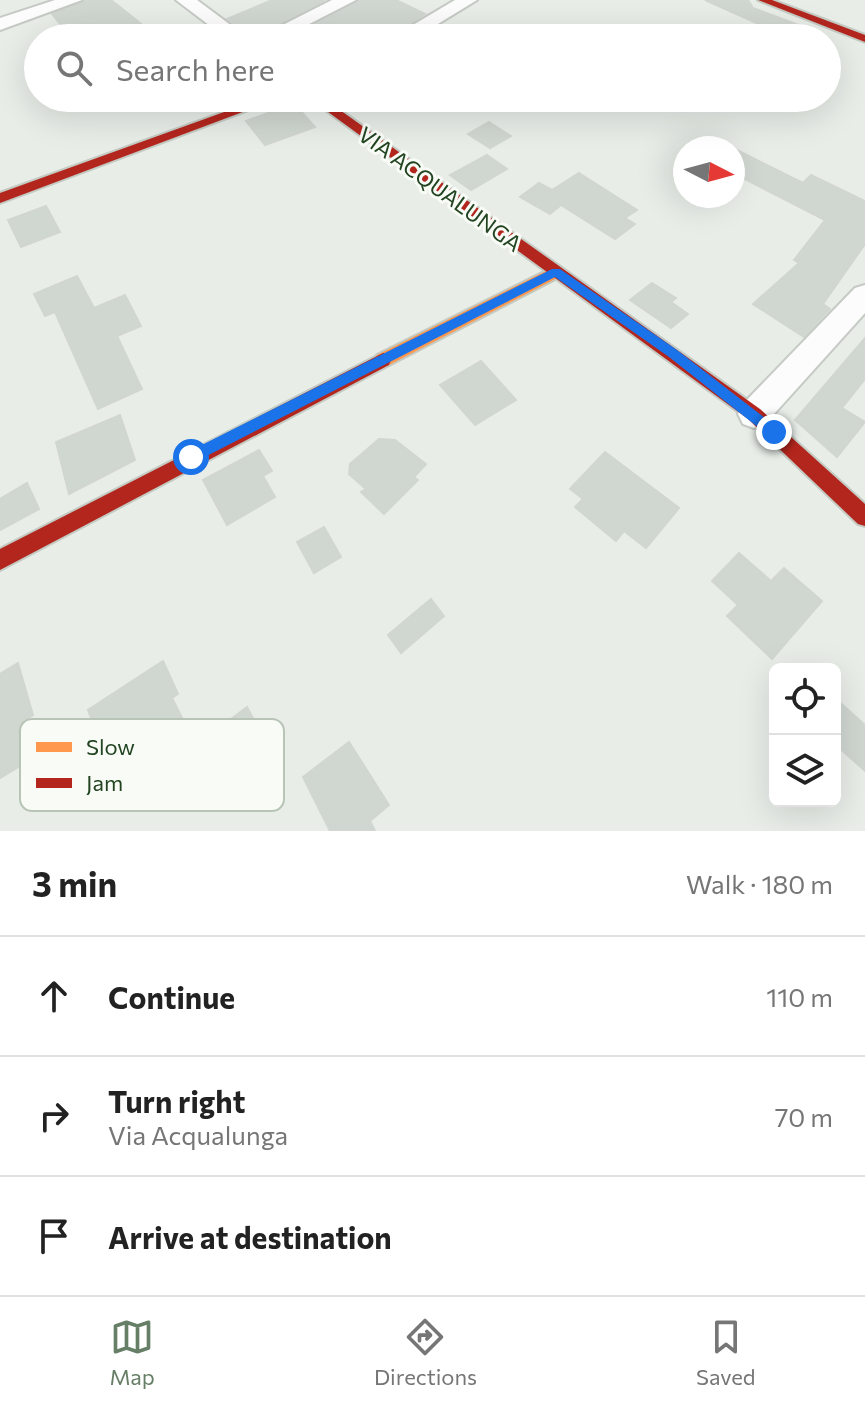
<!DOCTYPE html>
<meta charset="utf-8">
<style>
body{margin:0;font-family:Commissioner,sans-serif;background:#f2f2f2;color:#222}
.controls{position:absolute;right:24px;bottom:24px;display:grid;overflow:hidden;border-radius:12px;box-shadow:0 8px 32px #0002}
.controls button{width:72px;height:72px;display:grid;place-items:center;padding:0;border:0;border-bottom:2px solid #e0e0e0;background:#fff;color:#222;font:40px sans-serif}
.compass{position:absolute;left:673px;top:136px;width:72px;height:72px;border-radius:50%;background:#fff;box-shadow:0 8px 32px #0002;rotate:96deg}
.stop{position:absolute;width:24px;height:24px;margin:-18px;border:6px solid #1a73e8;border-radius:50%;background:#fff}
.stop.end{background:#1a73e8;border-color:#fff;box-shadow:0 2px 8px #0008}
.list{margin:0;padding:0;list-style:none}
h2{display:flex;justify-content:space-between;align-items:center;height:104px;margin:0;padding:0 32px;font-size:34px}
h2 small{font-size:26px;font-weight:400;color:#767676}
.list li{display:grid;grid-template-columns:52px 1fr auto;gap:24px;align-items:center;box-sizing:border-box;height:120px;padding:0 32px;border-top:2px solid #e0e0e0}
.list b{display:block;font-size:30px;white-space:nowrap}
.list p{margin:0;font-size:26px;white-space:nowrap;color:#767676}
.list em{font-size:26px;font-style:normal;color:#767676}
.icon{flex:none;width:44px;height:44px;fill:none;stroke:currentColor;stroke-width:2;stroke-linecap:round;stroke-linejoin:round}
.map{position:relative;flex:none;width:865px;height:831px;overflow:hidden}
.search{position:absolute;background:#fff;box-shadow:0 8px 32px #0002;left:24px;right:24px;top:24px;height:88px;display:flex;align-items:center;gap:20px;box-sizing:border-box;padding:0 28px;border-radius:44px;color:#767676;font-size:30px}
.sheet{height:464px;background:#fff}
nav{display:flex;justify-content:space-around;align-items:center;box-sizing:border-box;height:112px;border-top:2px solid #e0e0e0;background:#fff;font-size:22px;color:#767676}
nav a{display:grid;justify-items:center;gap:4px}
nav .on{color:#677f67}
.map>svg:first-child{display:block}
.building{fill:#d0d6d0;stroke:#d1d6d0;stroke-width:2}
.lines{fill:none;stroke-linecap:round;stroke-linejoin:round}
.street-casing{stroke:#c5cac4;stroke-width:4}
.slow-casing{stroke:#c4cbc3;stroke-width:4}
.jam-casing{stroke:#c4cbc3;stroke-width:4}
.street{fill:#fcfcfc;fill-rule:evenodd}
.slow{fill:#ff974d;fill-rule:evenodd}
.jam{fill:#b3261e;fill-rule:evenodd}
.route{fill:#1a73e8}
.labels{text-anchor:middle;stroke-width:6;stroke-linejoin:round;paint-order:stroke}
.street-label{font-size:22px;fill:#224421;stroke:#f8fbf6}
.key{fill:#f8fbf6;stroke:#b8c4b6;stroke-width:2}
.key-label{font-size:22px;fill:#224421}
</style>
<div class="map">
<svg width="865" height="831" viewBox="0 0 865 831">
<rect width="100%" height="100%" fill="#e8ede8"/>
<g class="building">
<path d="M 85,0 L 111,0 L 159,38 L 71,38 L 52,14 Z"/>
<path d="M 272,0 L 325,0 L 254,38 L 227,19 Z"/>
<path d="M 359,0 L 396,0 L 425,14 L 388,38 L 289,38 Z"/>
<path d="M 705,0 L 748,0 L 753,8 L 825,35 L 790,38 Z"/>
<path d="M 291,100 L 315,127 L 265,145 L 246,121 L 285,107 Z"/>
<path d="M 489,122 L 511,136 L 490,148 L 468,134 Z"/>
<path d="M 733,148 L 803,183 L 811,175 L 865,201 L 865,244 L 823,304 L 830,309 L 804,337 L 753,304 L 799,263 L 794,260 L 825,220 L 733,173 Z"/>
<path d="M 487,155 L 507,169 L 471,190 L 450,175 Z"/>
<path d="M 579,173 L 637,210 L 625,218 L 635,224 L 615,239 L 561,205 L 550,214 L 520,197 L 539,183 L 552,190 Z"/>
<path d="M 46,206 L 60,232 L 21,247 L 8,220 Z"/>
<path d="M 77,276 L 94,308 L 125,295 L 141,326 L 117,336 L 142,389 L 98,409 L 55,312 L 45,316 L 34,294 Z"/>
<path d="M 652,283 L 676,298 L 671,302 L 688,314 L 671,328 L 630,300 Z"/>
<path d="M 865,338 L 865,379 L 842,408 L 865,422 L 837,457 L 795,420 Z"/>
<path d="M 481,361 L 516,400 L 475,425 L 440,385 Z"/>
<path d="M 120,415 L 135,460 L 69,494 L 56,442 Z"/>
<path d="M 379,439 L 395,440 L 426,464 L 414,477 L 418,480 L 384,514 L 361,492 L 366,489 L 349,474 L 350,464 Z"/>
<path d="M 259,450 L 272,471 L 263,476 L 275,497 L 227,525 L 203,480 Z"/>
<path d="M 605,452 L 679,508 L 646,548 L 624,531 L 616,541 L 575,507 L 583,499 L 570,489 Z"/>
<path d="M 27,483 L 39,509 L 0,530 L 0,499 Z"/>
<path d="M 324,527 L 341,557 L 314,573 L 297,542 Z"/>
<path d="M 739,553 L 771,581 L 784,568 L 822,601 L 772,659 L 727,616 L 738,605 L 712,581 Z"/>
<path d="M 431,599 L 444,616 L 401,653 L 388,635 Z"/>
<path d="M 163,661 L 178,694 L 172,698 L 183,720 L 111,770 L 88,710 Z"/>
<path d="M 18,663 L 33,715 L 25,720 L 35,757 L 0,778 L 0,674 Z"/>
<path d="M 835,698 L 865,725 L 865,771 L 835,744 Z"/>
<path d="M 247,707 L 263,737 L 222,769 L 207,737 Z"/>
<path d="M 349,742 L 389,805 L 370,821 L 375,831 L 330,831 L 303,777 Z"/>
</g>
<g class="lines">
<defs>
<g id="street">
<path d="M 55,0 L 82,0 L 0,30 L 0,18 Z"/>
<path d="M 176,0 L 197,0 L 248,38 L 226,38 Z"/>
<path d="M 332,0 L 356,0 L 282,38 L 257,38 Z"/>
<path d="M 455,0 L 477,0 L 415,38 L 391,38 Z"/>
<path d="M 865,285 L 865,313 L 765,424 L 754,428 L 743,424 L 738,414 L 743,404 L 855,288 Z"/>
</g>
<path id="slow" d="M 556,266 L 561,268 L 561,276 L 389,365 L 377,365 L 375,360 L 377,355 Z"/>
<g id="jam">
<path d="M 758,0 L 772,0 L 865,35 L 865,42 Z"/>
<path d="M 263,98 L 280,98 L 0,203 L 0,193 Z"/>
<path d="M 309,98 L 323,98 L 760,409 L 865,504 L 865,526 L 858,524 L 748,419 Z"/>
<path d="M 383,353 L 389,355 L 391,360 L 389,365 L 0,570 L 0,549 Z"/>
</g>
</defs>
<use href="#street" class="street-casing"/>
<use href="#slow" class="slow-casing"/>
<use href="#jam" class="jam-casing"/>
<use href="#street" class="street"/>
<use href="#slow" class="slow"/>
<use href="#jam" class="jam"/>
</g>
<path class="route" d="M 552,269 L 560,269 L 677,350 L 778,428 L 778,436 L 769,436 L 669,357 L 555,277 L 195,462 L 186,462 L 186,453 Z"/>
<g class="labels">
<g class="street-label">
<text transform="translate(440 189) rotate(36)" y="8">VIA ACQUALUNGA</text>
</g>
</g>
<rect x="20" y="719" width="264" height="92" rx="12" class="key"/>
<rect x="36" y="742" width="36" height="10" fill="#ff974d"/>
<rect x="36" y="778" width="36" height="10" fill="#b3261e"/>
<g class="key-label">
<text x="86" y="755">Slow</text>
<text x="86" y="791">Jam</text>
</g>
</svg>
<div class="controls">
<button><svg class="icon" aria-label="locate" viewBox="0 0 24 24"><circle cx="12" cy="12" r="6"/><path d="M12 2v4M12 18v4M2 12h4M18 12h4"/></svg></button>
<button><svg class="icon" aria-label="layers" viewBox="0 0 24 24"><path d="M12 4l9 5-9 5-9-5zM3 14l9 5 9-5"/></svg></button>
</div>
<svg class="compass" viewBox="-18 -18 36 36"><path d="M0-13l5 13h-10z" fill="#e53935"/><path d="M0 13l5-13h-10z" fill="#767676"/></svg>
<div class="stop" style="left:191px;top:457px"></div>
<div class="stop end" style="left:774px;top:432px"></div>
<div class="search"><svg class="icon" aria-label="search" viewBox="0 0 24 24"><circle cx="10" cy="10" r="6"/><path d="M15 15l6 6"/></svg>Search here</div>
</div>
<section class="sheet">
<h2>3 min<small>Walk · 180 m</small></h2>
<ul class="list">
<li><svg class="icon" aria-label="ahead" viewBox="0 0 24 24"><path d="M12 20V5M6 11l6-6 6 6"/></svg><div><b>Continue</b></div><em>110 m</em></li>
<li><svg class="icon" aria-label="right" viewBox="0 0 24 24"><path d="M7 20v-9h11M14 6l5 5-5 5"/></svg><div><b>Turn right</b><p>Via Acqualunga</p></div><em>70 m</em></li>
<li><svg class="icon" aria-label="arrive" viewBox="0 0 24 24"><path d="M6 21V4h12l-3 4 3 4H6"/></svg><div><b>Arrive at destination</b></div></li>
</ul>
</section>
<nav>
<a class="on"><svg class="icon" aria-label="map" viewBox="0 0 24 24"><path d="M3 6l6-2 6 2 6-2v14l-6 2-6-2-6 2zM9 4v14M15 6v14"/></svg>Map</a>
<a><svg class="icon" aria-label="directions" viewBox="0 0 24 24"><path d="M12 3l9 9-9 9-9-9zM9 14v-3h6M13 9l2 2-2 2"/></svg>Directions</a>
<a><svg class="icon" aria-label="saved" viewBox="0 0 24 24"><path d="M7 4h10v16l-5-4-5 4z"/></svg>Saved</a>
</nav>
